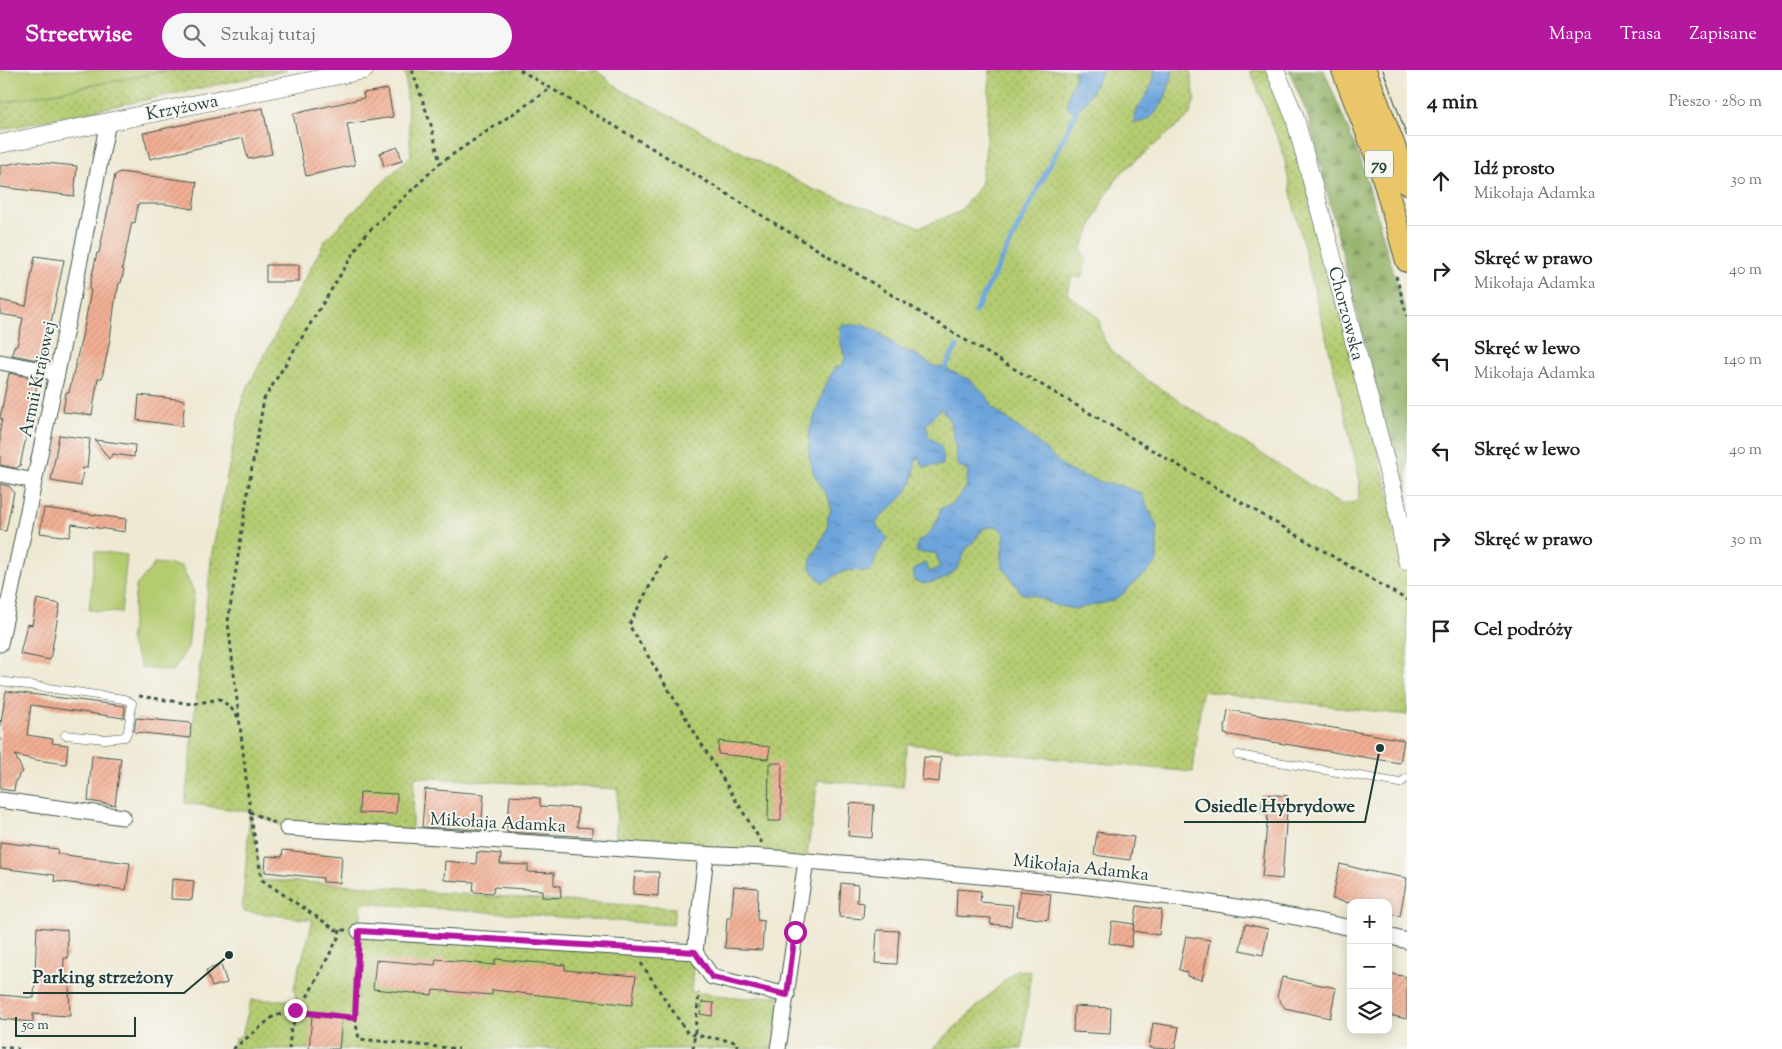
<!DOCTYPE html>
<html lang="pl">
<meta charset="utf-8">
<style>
body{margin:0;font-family:"Sorts Mill Goudy",serif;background:#f6f6f6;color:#202124}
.controls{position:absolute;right:15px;bottom:15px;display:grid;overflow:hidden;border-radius:10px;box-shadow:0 2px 12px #0003}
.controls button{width:45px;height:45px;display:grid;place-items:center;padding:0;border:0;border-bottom:1px solid #e0e0e0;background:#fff;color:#202124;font:25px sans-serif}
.scale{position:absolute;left:15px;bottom:12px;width:121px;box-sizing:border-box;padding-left:5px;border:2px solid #1f3d34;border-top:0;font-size:14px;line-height:18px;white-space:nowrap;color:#1f3d34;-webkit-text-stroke:4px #f6f6f2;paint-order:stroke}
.stop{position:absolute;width:15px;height:15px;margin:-11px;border:4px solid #b5179e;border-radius:50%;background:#fff}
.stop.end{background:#b5179e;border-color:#fff;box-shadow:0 1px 5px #0008}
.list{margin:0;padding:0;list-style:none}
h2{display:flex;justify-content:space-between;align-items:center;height:65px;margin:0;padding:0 20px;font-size:21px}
h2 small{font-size:16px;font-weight:400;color:#757577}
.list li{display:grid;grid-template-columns:32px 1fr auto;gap:15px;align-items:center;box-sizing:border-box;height:90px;padding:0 20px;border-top:1px solid #e0e0e0}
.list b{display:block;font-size:19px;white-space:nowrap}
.list p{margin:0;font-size:16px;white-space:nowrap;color:#757577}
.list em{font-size:16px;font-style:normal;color:#757577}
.icon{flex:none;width:28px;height:28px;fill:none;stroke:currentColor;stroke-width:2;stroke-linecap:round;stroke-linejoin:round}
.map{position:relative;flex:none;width:1407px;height:979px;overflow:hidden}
header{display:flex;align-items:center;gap:30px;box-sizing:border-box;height:70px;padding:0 25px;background:#b5179e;color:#fff}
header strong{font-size:24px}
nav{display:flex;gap:28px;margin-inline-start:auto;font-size:18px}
.search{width:350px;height:45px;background:#f6f6f6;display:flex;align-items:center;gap:12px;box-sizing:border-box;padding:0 18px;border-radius:28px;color:#757577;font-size:19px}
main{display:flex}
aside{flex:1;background:#fff}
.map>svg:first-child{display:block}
.grass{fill:url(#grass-dots);stroke:#6a8452;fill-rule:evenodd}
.forest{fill:url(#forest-firs);stroke:#57764b}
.pitch{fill:#b4cb70;stroke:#6a8452}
.water{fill:url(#water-ripples);stroke:#467088}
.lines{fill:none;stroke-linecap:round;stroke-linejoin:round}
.stream{stroke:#6ca4db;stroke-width:5}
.building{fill:url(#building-hatch)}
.service-casing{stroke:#3e574c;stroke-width:9}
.minor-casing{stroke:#3e574c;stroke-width:17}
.tertiary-casing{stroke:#3e574c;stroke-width:19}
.primary-casing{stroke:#3e574c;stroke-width:24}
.path{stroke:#3e574c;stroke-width:3;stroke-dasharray:4 4;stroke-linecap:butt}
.service{stroke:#fff;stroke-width:8}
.minor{stroke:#fff;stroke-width:15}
.tertiary{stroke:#fff;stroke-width:18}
.primary{stroke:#eac669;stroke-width:22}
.tram{stroke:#1f3d34;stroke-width:1}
.route{stroke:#b5179e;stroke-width:6}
.labels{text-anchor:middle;stroke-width:4;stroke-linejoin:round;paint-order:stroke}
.shield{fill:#f6f6f2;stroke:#60746d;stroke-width:1}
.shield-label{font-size:16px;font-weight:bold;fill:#1f3d34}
.street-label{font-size:18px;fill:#1f3d34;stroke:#f6f6f2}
.leader{fill:none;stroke:#1f3d34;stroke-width:2}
.callout-dot{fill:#1f3d34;stroke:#f6f6f2;stroke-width:2}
.callout-label{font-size:19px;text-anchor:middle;font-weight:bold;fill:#1f3d34;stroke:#f6f6f2;stroke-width:4;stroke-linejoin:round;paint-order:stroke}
</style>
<header>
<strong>Streetwise</strong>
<div class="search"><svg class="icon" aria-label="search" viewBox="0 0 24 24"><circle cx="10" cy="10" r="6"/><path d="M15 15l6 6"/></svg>Szukaj tutaj</div>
<nav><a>Mapa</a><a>Trasa</a><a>Zapisane</a></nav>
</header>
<main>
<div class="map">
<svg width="1407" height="979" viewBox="0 0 1407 979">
<defs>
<pattern id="grass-dots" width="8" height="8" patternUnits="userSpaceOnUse" patternTransform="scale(1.25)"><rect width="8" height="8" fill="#b4cb70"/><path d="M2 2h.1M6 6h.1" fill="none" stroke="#92a65d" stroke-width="1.8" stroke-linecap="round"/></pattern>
<pattern id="forest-firs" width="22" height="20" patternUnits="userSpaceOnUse" patternTransform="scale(1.25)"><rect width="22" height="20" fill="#8faf62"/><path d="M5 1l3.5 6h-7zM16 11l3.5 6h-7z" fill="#749052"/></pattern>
<pattern id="water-ripples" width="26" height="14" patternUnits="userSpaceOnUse" patternTransform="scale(1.25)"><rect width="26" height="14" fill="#6ca4db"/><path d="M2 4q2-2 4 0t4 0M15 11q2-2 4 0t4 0" fill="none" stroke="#5887b2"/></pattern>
<pattern id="building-hatch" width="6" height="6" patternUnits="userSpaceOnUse" patternTransform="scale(1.25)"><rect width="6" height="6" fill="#f2af94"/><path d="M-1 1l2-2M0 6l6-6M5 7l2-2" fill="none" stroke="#cf9780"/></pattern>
</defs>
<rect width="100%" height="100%" fill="#f6f6f2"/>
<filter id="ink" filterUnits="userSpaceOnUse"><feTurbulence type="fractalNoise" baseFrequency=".02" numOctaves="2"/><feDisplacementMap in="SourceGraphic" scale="10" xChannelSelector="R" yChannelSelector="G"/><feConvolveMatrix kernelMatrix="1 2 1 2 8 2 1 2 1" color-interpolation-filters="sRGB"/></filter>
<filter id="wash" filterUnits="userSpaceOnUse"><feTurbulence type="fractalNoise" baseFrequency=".0096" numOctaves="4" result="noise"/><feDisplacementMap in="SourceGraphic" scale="20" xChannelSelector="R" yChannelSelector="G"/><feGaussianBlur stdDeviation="1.12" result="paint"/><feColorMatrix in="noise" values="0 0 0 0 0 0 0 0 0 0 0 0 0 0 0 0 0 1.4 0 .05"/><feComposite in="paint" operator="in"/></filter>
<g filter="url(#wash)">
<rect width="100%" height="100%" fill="#efe9d3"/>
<g class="grass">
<path d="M 170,0 L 287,0 L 0,60 L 0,33 Z"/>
<path d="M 405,0 L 596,0 L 618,18 L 810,118 L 920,157 L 959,142 L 980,116 L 986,78 L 990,0 L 1075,0 L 1075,9 L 1070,19 L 1070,23 L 1085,33 L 1103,0 L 1154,0 C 1156,15 1144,29 1136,42 L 1169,17 L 1173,0 L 1190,0 L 1195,29 L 1189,46 L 1121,103 L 1104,128 L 1081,180 L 1087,190 L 1081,208 L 1072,206 L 1067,224 L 1098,247 L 1104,270 L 1115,284 L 1150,312 L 1341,435 L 1358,431 L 1360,412 L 1345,344 L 1294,137 L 1283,82 L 1250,0 L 1275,0 L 1407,490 L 1407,645 L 1202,621 L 1193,702 L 907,674 L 903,717 L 818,710 L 806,791 L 615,778 L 618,719 L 415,707 L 411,766 L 287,758 L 250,742 L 262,810 L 406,818 L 429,822 L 675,838 L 673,855 L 362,833 L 359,861 L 694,884 L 691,922 L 744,928 L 787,925 L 778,979 L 232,979 L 235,969 L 242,965 L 251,930 L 296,930 L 294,917 L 313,850 L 242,841 L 250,742 L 185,733 L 212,482 L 243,326 L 326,169 L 411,85 ZM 880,263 L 899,278 L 916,284 L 931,295 L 945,298 L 987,327 L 994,339 L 1035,370 L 1067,400 L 1104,413 L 1122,416 L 1146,435 L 1152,444 L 1148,502 L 1133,513 L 1124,523 L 1054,535 L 1033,525 L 1022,524 L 1002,496 L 1002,481 L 1005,464 L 998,456 L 984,458 L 966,480 L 956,500 L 914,510 L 925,493 L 929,502 L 940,498 L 936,483 L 916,482 L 918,471 C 932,465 937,453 941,438 L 952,434 L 967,418 L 968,402 L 957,394 C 955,372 956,355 941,338 L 926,355 L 929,367 L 914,393 L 915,405 L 876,453 C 881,466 877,489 870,502 C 861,501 851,499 841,502 C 834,505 831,511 823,512 L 818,508 L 811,490 L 827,459 L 828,447 L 831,440 L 829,429 L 814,404 L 810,362 L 825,317 L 835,297 L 843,297 L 845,287 L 840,270 Z"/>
<path d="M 1016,900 L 1031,902 L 1022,979 L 932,979 Z"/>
</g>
<path class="forest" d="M 1289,0 L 1324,0 L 1362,94 L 1405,241 L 1407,251 L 1407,442 L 1308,46 Z"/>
<g class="pitch">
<path d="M 0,0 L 170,0 L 0,33 Z"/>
<path d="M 95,481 L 127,485 L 121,543 L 89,540 Z"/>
<path d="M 155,493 L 181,496 L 194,522 L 188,577 L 173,601 L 142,598 L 130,572 L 136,516 Z"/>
</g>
<g class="water">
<path d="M 1075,0 L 1103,0 L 1085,33 L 1076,42 L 1069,39 L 1067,36 L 1070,19 L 1075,9 Z"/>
<path d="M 1154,0 L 1173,0 C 1168,22 1161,51 1134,53 C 1135,49 1135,44 1137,41 C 1143,27 1156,16 1154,0 Z"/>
<path d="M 841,255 L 866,255 L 880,263 L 899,278 L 916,284 L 931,295 L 945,298 L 972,311 L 987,327 L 994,339 L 1035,370 L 1067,400 L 1104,413 L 1122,416 L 1141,423 L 1157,457 L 1157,492 L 1148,502 L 1133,513 L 1124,523 L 1113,531 L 1076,539 L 1054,535 L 1033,525 L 1022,524 L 1002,496 L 1002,481 L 1005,465 L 998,456 L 984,458 L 966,480 L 956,500 L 943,509 L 924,514 L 914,510 L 914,499 L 925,493 L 929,502 L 940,497 L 936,483 L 916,482 L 918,471 C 932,465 937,453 941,438 L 952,434 L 966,418 L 968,402 L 957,394 C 955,373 955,354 941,338 L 926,355 L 929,367 L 940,375 L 943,385 L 943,395 L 923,397 L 918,386 C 912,398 916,408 908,420 C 901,430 885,442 876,453 L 879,459 L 888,469 L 876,486 L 874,495 L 870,502 C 860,501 851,499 841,502 C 834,505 831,511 823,512 L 818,508 L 810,497 L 811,490 L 827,459 L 828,447 L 831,440 L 829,429 L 814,404 L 809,386 L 809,362 L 825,317 L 835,297 L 843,296 L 845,287 L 840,270 Z"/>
</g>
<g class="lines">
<g class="stream">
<path d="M 975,242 L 1076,43"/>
<path d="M 945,298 L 957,276"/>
</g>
</g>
<g id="blocks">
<g class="building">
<path d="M 388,19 L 393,47 L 347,54 L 355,95 L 306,106 L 293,44 L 364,28 L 363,23 Z"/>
<path d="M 263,38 L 272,84 L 248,89 L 243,68 L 150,89 L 143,63 Z"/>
<path d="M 398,77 L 402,91 L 384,96 L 380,83 Z"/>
<path d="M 25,91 L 77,96 L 74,126 L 0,117 L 0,96 Z"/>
<path d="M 120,102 L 197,112 L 193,139 L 165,134 L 138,134 L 135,153 L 132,152 L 122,199 L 124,200 L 121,213 L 119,213 L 117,223 L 116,224 L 110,269 L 102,308 L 98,308 L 92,345 L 63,342 L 66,322 L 69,322 L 85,253 L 91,220 L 89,219 L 97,183 L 99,183 L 115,105 Z"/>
<path d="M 35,186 L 64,190 L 43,291 L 12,285 L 14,276 L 17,276 L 23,248 L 0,244 L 0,230 L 26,236 Z"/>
<rect x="266" y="195" width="33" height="17"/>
<path d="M 9,303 L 38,309 L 20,396 L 16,398 L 0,395 L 0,359 L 2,349 L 0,348 Z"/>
<path d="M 139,325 L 185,330 L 182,356 L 137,350 Z"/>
<path d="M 59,365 L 90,369 L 87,398 L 83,398 L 81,416 L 51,411 Z"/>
<path d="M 95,370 L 135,375 L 134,387 L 113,384 L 109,389 Z"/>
<path d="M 0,414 L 9,416 L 14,422 L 6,461 L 0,460 Z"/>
<path d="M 44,438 L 126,449 L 125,462 L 72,454 L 69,467 L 40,463 Z"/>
<path d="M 37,529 L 60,534 L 50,590 L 20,584 L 27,554 L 32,555 Z"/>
<path d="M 6,621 L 125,636 L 124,648 L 31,635 L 27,665 L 53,669 L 52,673 L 68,675 L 66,694 L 36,690 L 15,685 L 23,702 L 19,704 L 18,709 L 16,709 L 14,721 L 0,719 L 0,650 L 1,652 Z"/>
<path d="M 1228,640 L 1404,670 L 1400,693 L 1224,664 Z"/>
<path d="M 136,648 L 191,653 L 190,668 L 134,662 Z"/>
<path d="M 719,671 L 770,677 L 768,689 L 718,684 Z"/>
<path d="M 92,685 L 121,688 L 115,735 L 88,731 Z"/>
<path d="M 924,687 L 941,688 L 939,712 L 922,710 Z"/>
<path d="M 769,693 L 782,693 L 781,751 L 768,751 Z"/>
<path d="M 425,719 L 484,724 L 481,760 L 422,757 Z"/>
<path d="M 360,722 L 397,724 L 396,744 L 359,743 Z"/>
<path d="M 1263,724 L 1288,726 L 1282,809 L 1262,807 L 1268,744 L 1261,743 Z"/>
<path d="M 510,726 L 540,728 L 540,736 L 578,738 L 577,757 L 592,758 L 592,767 L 507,762 Z"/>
<path d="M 850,733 L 874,735 L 872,768 L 848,766 Z"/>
<path d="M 1097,762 L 1134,767 L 1130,790 L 1094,785 Z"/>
<path d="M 0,772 L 58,779 L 57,784 L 130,793 L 126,820 L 54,811 L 55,805 L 0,798 Z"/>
<path d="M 283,780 L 342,786 L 340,813 L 323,812 L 323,808 L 265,802 L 266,786 L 282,787 Z"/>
<path d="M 477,782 L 501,784 L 500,794 L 528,795 L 528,802 L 554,803 L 554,815 L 560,816 L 561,828 L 542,827 L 542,820 L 494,817 L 493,823 L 473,822 L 474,812 L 444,810 L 445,791 L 476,794 Z"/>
<path d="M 1340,794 L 1368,801 L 1407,808 L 1400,846 L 1388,844 L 1388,833 L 1350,833 L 1332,829 Z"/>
<path d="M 635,802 L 659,802 L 658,826 L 633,824 Z"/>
<path d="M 172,809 L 194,811 L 192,830 L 171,829 Z"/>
<path d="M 841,813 L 858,815 L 857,832 L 864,833 L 863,849 L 839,847 Z"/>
<path d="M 734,816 L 758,818 L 757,850 L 764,851 L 762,880 L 725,878 L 727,848 L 731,848 Z"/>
<path d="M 957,819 L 981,821 L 980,832 L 1013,835 L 1011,856 L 990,854 L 991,848 L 956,846 Z"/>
<path d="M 1020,821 L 1051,824 L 1048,850 L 1017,846 Z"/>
<path d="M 1137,836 L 1162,840 L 1159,865 L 1133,861 Z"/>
<path d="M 1112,851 L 1134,854 L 1131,877 L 1109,873 Z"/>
<path d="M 1245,854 L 1268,859 L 1263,885 L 1240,880 Z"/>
<path d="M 37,857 L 67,860 L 68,888 L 64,888 L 63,913 L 69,913 L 70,946 L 33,944 L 33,952 L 0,949 L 0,925 L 34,928 Z"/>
<path d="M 877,860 L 899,861 L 897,894 L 875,893 Z"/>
<path d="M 1186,866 L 1210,870 L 1202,910 L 1187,906 L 1187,902 L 1179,900 Z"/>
<path d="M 436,889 L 495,895 L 495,889 L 565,895 L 565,900 L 636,906 L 632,935 L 492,920 L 492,925 L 433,920 L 432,925 L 373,919 L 376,890 L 435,895 Z"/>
<path d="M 221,895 L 227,913 L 212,917 L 206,900 Z"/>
<path d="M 1388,903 L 1407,907 L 1407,949 L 1388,945 Z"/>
<path d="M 1282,907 L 1336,918 L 1330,948 L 1285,938 L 1277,927 Z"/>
<path d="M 702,932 L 714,933 L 712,946 L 700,944 Z"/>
<path d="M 1074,936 L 1111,938 L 1110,964 L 1073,962 Z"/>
<path d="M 312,946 L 342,949 L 339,979 L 309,979 Z"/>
<path d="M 1153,953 L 1179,957 L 1175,979 L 1149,978 Z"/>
</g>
</g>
</g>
<g filter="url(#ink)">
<use href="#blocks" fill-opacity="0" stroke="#3e574c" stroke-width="1"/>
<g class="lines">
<defs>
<g id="service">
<path d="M 0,611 L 124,629 L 132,633 L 128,661 L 125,667 L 105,669 L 65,665"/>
<path d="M 1238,685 L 1400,713 L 1407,708"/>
</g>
<g id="minor">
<path d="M 0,292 L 57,303"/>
<path d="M 0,404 L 34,411"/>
<path d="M 0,574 L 57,303 L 108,52"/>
<path d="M 0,730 L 123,747"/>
<path d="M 287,758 C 418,766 550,773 681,783 C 723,786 764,785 806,791"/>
<path d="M 706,785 L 695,882 L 712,907 L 787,925"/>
<path d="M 359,861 L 695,882"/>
<path d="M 1388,866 L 1407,871"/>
<path d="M 778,979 L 806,791 C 988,806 1171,820 1351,858"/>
</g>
<g id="tertiary">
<path id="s1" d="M 1275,0 L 1294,45 L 1323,152 L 1395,428 L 1407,490"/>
<path d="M 0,74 L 364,0"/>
</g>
<g id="primary">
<path d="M 1343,0 L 1380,96 L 1407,191"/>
<path d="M 1365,0 L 1400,92 L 1407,113"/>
</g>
</defs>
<use href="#service" class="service-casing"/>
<use href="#minor" class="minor-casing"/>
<use href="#tertiary" class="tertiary-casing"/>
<use href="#primary" class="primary-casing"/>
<g class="path">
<path d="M 412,0 L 431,55 L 440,93"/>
<path d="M 520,0 L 660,83 L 967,271 L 1407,530"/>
<path d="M 1396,206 L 1407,246"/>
<path d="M 665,487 L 629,555 L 762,773"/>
<path d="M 139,626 L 192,634 L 220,629 L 230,637 L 239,648"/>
<path d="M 250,742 L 228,552 L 249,414 L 264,329 L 365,165 L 440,93 L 551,18"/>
<path d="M 275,753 L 250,742 L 262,810 L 336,860 L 346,860"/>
<path d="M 359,876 L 355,948 L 359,969 L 459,979"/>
<path d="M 641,893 L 687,962 L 695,965 L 737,972 L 737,979"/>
<path d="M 0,977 L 19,979"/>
<path d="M 233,979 L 274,946 L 295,940 L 300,942 L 355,948"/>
<path d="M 289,979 L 291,958 L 339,866 L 340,860"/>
<path d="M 693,979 L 699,923"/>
</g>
<use href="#service" class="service"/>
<use href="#minor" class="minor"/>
<use href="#tertiary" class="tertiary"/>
<use href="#primary" class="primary"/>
<path class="tram" d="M 1383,0 L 1407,66"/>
</g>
</g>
<g class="lines" filter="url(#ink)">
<path class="route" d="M 295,940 L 300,942 L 355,948 L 359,861 L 695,882 L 712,907 L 787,925 L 795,862"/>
</g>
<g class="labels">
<rect class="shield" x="1365" y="80.5" width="28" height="27" rx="4"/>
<g class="shield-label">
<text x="1379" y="100">79</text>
</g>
<g class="street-label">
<text transform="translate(182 37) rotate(-11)" y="6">Krzyżowa</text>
<text dy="6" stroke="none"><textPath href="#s1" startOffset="254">Chorzowska</textPath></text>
<text transform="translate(37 309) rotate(-78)" y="6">Armii Krajowej</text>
<text transform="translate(498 752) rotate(3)" y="6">Mikołaja Adamka</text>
<text transform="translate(1081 797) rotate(6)" y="6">Mikołaja Adamka</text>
</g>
</g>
<path class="leader" d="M1380 678L1365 752H1184M229 885L184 923H23"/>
<g class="callout-dot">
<circle cx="1380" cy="678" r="5"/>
<circle cx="229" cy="885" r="5"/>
</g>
<g class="callout-label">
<text x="1275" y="742">Osiedle Hybrydowe</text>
<text x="103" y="913">Parking strzeżony</text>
</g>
</svg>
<div class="controls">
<button>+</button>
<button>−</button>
<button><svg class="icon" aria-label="layers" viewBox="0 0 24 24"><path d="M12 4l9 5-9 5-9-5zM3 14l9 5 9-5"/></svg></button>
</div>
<div class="scale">50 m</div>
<div class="stop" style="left:795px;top:862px"></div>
<div class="stop end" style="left:295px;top:940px"></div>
</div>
<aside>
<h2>4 min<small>Pieszo · 280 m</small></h2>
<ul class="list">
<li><svg class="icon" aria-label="ahead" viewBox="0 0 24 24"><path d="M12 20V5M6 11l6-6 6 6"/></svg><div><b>Idź prosto</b><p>Mikołaja Adamka</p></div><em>30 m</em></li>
<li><svg class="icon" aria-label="right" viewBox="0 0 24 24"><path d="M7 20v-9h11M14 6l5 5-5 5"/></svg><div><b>Skręć w prawo</b><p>Mikołaja Adamka</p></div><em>40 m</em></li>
<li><svg class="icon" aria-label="left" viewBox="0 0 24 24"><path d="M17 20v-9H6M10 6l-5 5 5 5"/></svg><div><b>Skręć w lewo</b><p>Mikołaja Adamka</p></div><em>140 m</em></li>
<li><svg class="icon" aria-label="left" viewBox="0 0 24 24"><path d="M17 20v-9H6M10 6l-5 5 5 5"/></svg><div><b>Skręć w lewo</b></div><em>40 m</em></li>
<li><svg class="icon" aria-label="right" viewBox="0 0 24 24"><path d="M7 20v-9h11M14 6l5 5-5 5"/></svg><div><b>Skręć w prawo</b></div><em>30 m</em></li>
<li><svg class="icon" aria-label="arrive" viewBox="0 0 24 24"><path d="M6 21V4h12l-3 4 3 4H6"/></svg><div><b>Cel podróży</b></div></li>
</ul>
</aside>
</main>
